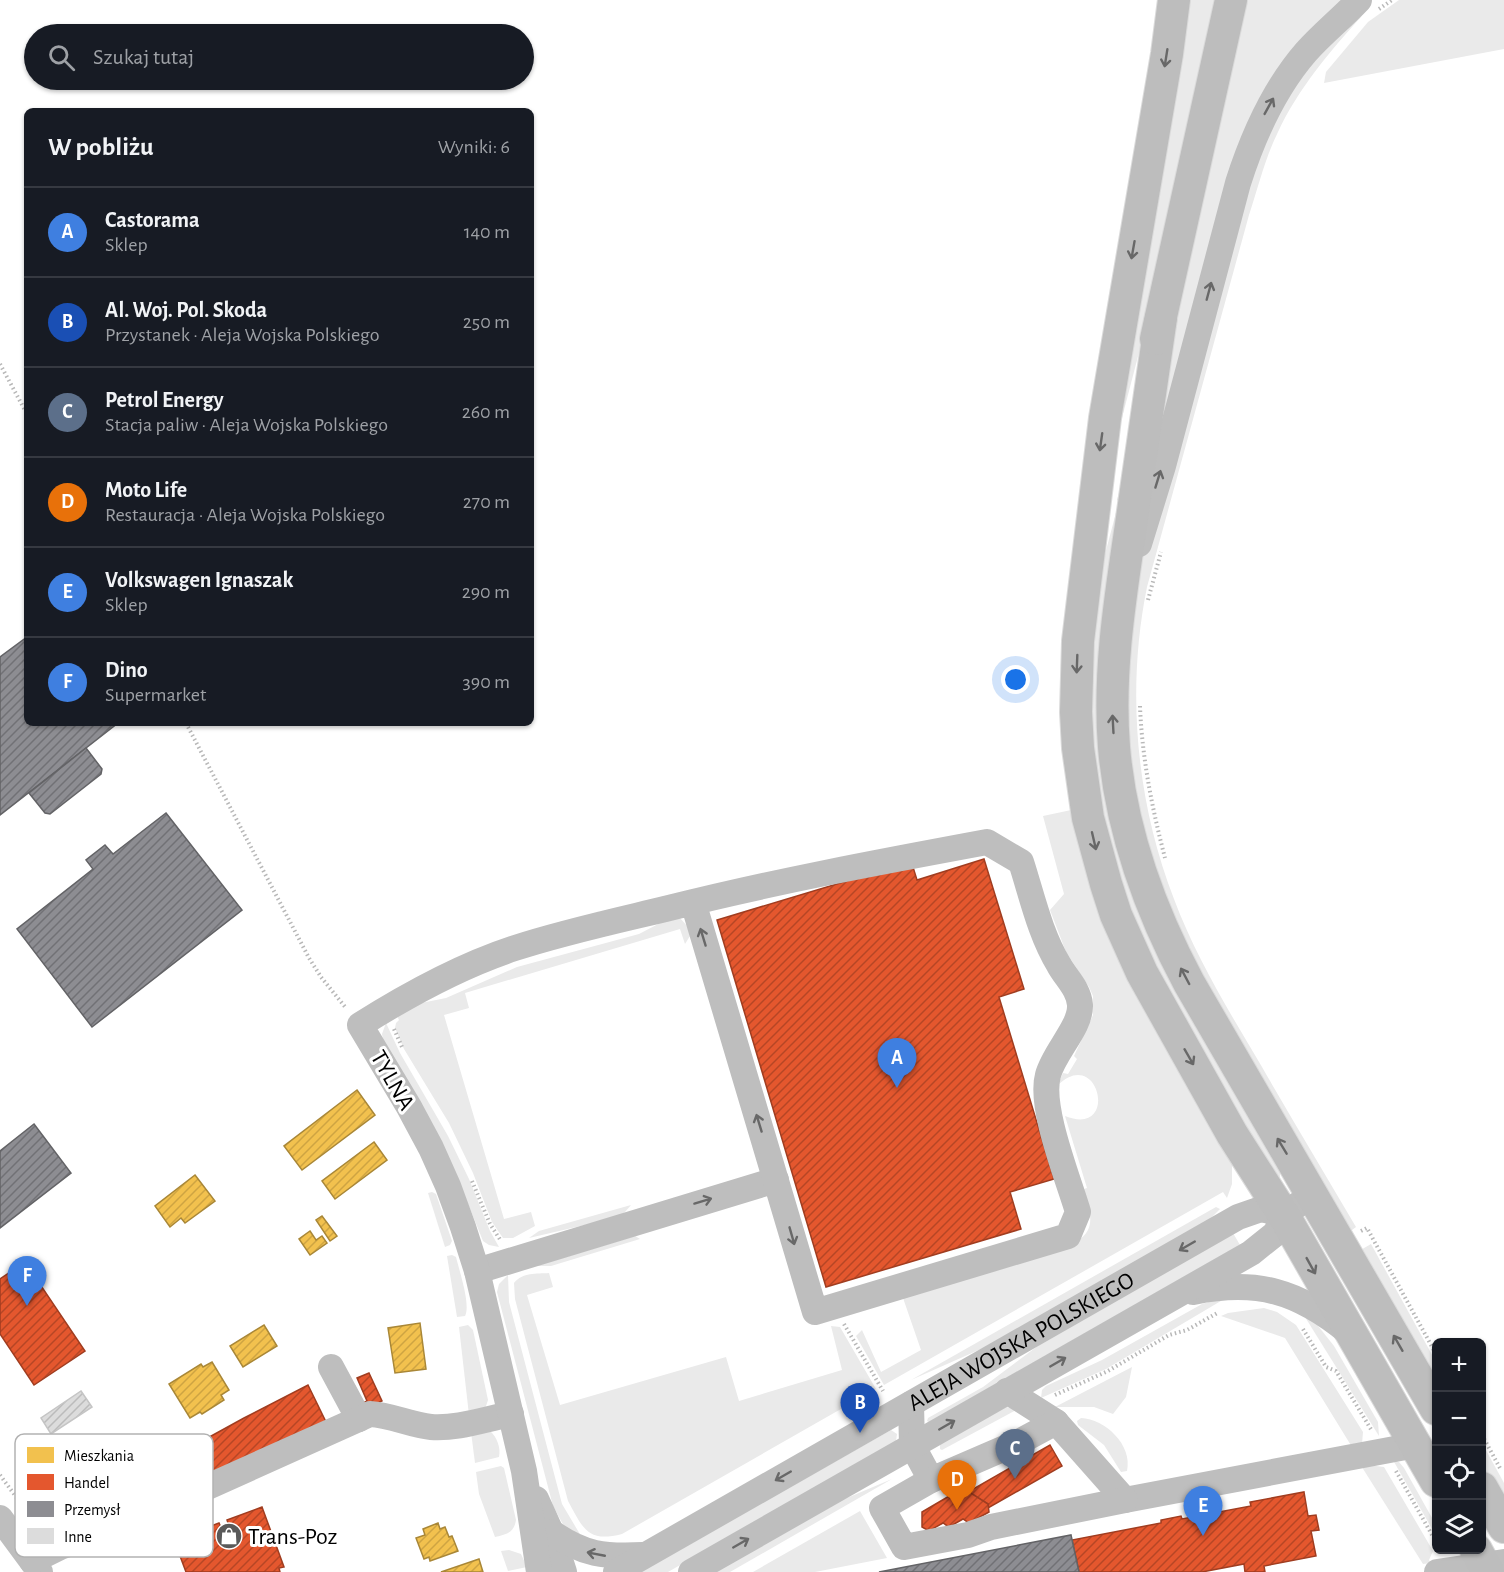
<!DOCTYPE html>
<html lang="pl">
<meta charset="utf-8">
<style>
body{margin:0;font-family:"Alegreya Sans",sans-serif;background:#242831;color:#f1f3f6}
.controls{position:absolute;right:18px;bottom:18px;display:grid;overflow:hidden;border-radius:9px;box-shadow:0 2px 4px #0004}
.controls button{width:54px;height:54px;display:grid;place-items:center;padding:0;border:0;border-bottom:2px solid #363941;background:#171b24;color:#f1f3f6;font:30px sans-serif}
.you{position:absolute;left:1016px;top:680px;width:21px;height:21px;margin:-15px;border:4px solid #fff;border-radius:50%;background:#1a73e8;box-shadow:0 0 0 9px #1a73e833}
.badge{display:grid;place-items:center;width:39px;height:39px;border-radius:50%;background:#db2777;color:#fff;font-size:20px;font-weight:700}
.pin{position:absolute;translate:-50% -50px;filter:drop-shadow(0 2px 3px #0008)}
.pin::after{content:'';position:absolute;top:32px;width:21px;height:18px;background:inherit;clip-path:polygon(0 0,100% 0,50% 100%)}
.list{margin:0;padding:0;list-style:none}
h2{display:flex;justify-content:space-between;align-items:center;height:78px;margin:0;padding:0 24px;font-size:26px}
h2 small{font-size:20px;font-weight:400;color:#9ea1a6}
.list li{display:grid;grid-template-columns:39px 1fr auto;gap:18px;align-items:center;box-sizing:border-box;height:90px;padding:0 24px;border-top:2px solid #363941}
.list b{display:block;font-size:22px;white-space:nowrap}
.list p{margin:0;font-size:20px;white-space:nowrap;color:#9ea1a6}
.list em{font-size:20px;font-style:normal;color:#9ea1a6}
.icon{flex:none;width:33px;height:33px;fill:none;stroke:currentColor;stroke-width:2;stroke-linecap:round;stroke-linejoin:round}
.map{position:relative;flex:none;width:1504px;height:1572px;overflow:hidden}
.search{position:absolute;background:#171b24;box-shadow:0 2px 4px #0004;left:24px;top:24px;width:510px;height:66px;display:flex;align-items:center;gap:15px;box-sizing:border-box;padding:0 21px;border-radius:33px;color:#9ea1a6;font-size:22px}
.panel{position:absolute;background:#171b24;box-shadow:0 2px 4px #0004;left:24px;top:108px;width:510px;height:618px;border-radius:9px}
.map>svg:first-child{display:block}
.grass{fill:#eaeaea}
.homes{fill:url(#homes-hatch);stroke:#a98737;stroke-width:1.5}
.shops{fill:url(#shops-hatch);stroke:#a03d20;stroke-width:1.5}
.industry{fill:url(#industry-hatch);stroke:#636366;stroke-width:1.5}
.building{fill:url(#building-hatch);stroke:#c5c5c5;stroke-width:1.5}
.lines{fill:none;stroke-linecap:round;stroke-linejoin:round}
.major-casing{stroke:#dbdbdb;stroke-width:34}
.path{stroke:#b8b8b8;stroke-width:4;stroke-dasharray:1.5 3;stroke-linecap:butt}
.minor{stroke:#bebebe;stroke-width:26}
.major{stroke:#bdbdbd;stroke-width:32}
.oneway{stroke:#686868}
.labels{text-anchor:middle;stroke-width:6;stroke-linejoin:round;paint-order:stroke}
.street-label{font-size:24px;fill:#000;stroke:#fff}
.poi-label{font-size:24px;fill:#000;stroke:#fff;text-anchor:start}
.key{fill:#fff;stroke:#b2b2b2;stroke-width:1.5}
.key-label{font-size:16px;fill:#000}
</style>
<div class="map">
<svg width="1504" height="1572" viewBox="0 0 1504 1572">
<defs>
<pattern id="homes-hatch" width="6" height="6" patternUnits="userSpaceOnUse" patternTransform="scale(1.5)"><rect width="6" height="6" fill="#f2c14e"/><path d="M-1 1l2-2M0 6l6-6M5 7l2-2" fill="none" stroke="#cea442"/></pattern>
<pattern id="shops-hatch" width="6" height="6" patternUnits="userSpaceOnUse" patternTransform="scale(1.5)"><rect width="6" height="6" fill="#e4572e"/><path d="M-1 1l2-2M0 6l6-6M5 7l2-2" fill="none" stroke="#b64625"/></pattern>
<pattern id="industry-hatch" width="6" height="6" patternUnits="userSpaceOnUse" patternTransform="scale(1.5)"><rect width="6" height="6" fill="#8d8d92"/><path d="M-1 1l2-2M0 6l6-6M5 7l2-2" fill="none" stroke="#717175"/></pattern>
<pattern id="building-hatch" width="6" height="6" patternUnits="userSpaceOnUse" patternTransform="scale(1.5)"><rect width="6" height="6" fill="#dcdcdc"/><path d="M-1 1l2-2M0 6l6-6M5 7l2-2" fill="none" stroke="#bbb"/></pattern>
</defs>
<rect width="100%" height="100%" fill="#fff"/>
<g class="grass">
<path d="M 1185,0 L 1216,0 L 1142,341 L 1110,464 Z"/>
<path d="M 1246,0 L 1345,0 L 1297,46 L 1150,472 L 1169,344 Z"/>
<path d="M 1399,0 L 1504,0 L 1504,49 L 1324,83 L 1326,72 L 1368,22 Z"/>
<path d="M 1362,16 C 1330,51 1298,89 1278,132 C 1265,158 1258,188 1249,215 L 1147,587 C 1126,690 1136,801 1174,899 C 1196,958 1230,1013 1262,1067 C 1293,1121 1325,1174 1356,1227 L 1348,1233 L 1193,968 L 1145,848 L 1125,732 L 1134,585 L 1231,246 L 1261,149 L 1290,93 L 1315,60 L 1350,24 Z"/>
<path d="M 1129,456 L 1104,766 L 1280,1169 L 1280,1177 L 1278,1179 L 1163,990 L 1125,907 L 1091,767 L 1092,625 L 1103,562 L 1119,501 L 1117,500 Z"/>
<path d="M 1076,809 L 1232,1162 L 1232,1184 L 1227,1198 L 1223,1192 L 884,1385 L 856,1336 L 862,1330 L 881,1372 L 921,1350 L 903,1298 L 1077,1246 L 1077,1241 C 1098,1229 1089,1209 1084,1189 L 1087,1188 L 1065,1116 C 1120,1138 1099,1044 1057,1086 L 1063,1073 L 1068,1074 L 1077,1059 L 1074,1056 L 1093,1015 L 1093,996 L 1089,987 L 1066,952 L 1050,910 L 1064,894 L 1043,816 Z"/>
<path d="M 680,918 L 688,927 L 690,936 L 685,944 L 680,929 L 465,993 L 469,1008 L 444,1015 L 504,1219 L 531,1212 L 535,1226 L 513,1238 L 503,1238 L 492,1222 L 473,1173 L 449,1123 L 404,1049 L 395,1028 L 396,1023 L 399,1020 L 395,1012 L 416,1004 L 446,998 L 517,967 L 639,934 L 664,921 Z"/>
<path d="M 386,1023 L 400,1053 L 448,1136 L 469,1179 L 490,1231 L 499,1247 L 489,1245 L 483,1241 L 458,1179 L 383,1040 L 382,1034 Z"/>
<path d="M 432,1192 L 436,1194 L 452,1241 L 450,1245 L 445,1247 L 428,1193 Z"/>
<path d="M 631,1205 L 625,1212 L 615,1218 L 529,1238 L 539,1231 Z"/>
<path d="M 1216,1207 L 1220,1209 L 1209,1220 L 990,1345 L 911,1380 Z"/>
<path d="M 1233,1233 L 1240,1245 L 929,1422 L 927,1421 L 928,1418 L 983,1387 L 1047,1339 Z"/>
<path d="M 635,1236 L 640,1239 L 551,1266 L 536,1266 Z"/>
<path d="M 1371,1244 L 1436,1362 L 1436,1387 L 1359,1251 Z"/>
<path d="M 452,1255 L 456,1257 C 459,1270 471,1305 465,1316 L 457,1317 L 447,1256 Z"/>
<path d="M 549,1273 L 553,1287 L 527,1295 L 560,1405 L 726,1357 L 739,1401 L 842,1370 L 831,1326 L 840,1327 L 876,1389 L 622,1534 C 587,1543 583,1528 568,1501 L 515,1299 L 514,1283 C 523,1272 536,1274 549,1273 Z"/>
<path d="M 508,1275 L 509,1302 L 562,1504 L 581,1536 L 565,1528 L 553,1506 L 497,1292 L 499,1284 Z"/>
<path d="M 1231,1295 L 1106,1369 L 1041,1398 L 1042,1390 L 1046,1386 L 1102,1360 L 1202,1304 Z"/>
<path d="M 1264,1308 L 1277,1312 L 1296,1325 L 1363,1432 L 1362,1444 L 1352,1447 L 1285,1338 L 1221,1316 L 1228,1313 Z"/>
<path d="M 1305,1317 L 1311,1317 L 1334,1346 L 1378,1422 L 1379,1436 Z"/>
<path d="M 468,1325 L 473,1330 L 488,1400 L 485,1409 L 469,1415 L 459,1327 Z"/>
<path d="M 1132,1367 L 1126,1397 L 1113,1414 L 1094,1407 L 1055,1407 Z"/>
<path d="M 1006,1407 L 1018,1409 L 942,1450 L 940,1449 L 940,1444 Z"/>
<path d="M 1081,1418 C 1105,1419 1133,1445 1127,1471 L 1121,1472 L 1104,1445 L 1078,1425 L 1077,1421 Z"/>
<path d="M 891,1430 L 897,1434 L 896,1441 L 891,1445 L 668,1572 L 639,1572 Z"/>
<path d="M 490,1431 C 497,1437 501,1448 499,1457 L 475,1463 L 471,1432 Z"/>
<path d="M 1482,1443 L 1504,1483 L 1504,1505 L 1482,1466 Z"/>
<path d="M 1393,1460 L 1399,1462 L 1404,1468 L 1436,1525 L 1436,1536 Z"/>
<path d="M 1360,1464 L 1384,1467 L 1433,1551 L 1429,1560 L 1431,1563 L 1423,1564 Z"/>
<path d="M 501,1466 L 504,1468 L 516,1520 C 514,1533 507,1534 495,1537 L 479,1494 L 476,1472 Z"/>
<path d="M 892,1479 L 730,1572 L 713,1572 L 835,1503 Z"/>
<path d="M 860,1511 L 887,1558 L 815,1572 L 753,1572 Z"/>
<path d="M 509,1550 L 521,1554 L 527,1567 L 508,1571 L 501,1551 Z"/>
</g>
<g class="homes">
<path d="M 357,1090 L 375,1115 L 302,1170 L 284,1146 Z"/>
<path d="M 374,1142 L 387,1160 L 335,1199 L 322,1181 Z"/>
<path d="M 195,1175 L 215,1201 L 185,1223 L 181,1218 L 170,1227 L 155,1206 Z"/>
<path d="M 322,1216 L 337,1236 L 330,1241 L 316,1220 Z"/>
<path d="M 310,1231 L 316,1240 L 322,1236 L 327,1243 L 310,1255 L 299,1239 Z"/>
<path d="M 420,1323 L 426,1369 L 395,1373 L 388,1328 Z"/>
<path d="M 264,1325 L 277,1346 L 243,1367 L 230,1346 Z"/>
<path d="M 212,1362 L 229,1390 L 221,1395 L 224,1400 L 202,1414 L 200,1412 L 190,1418 L 169,1384 L 201,1364 L 203,1367 Z"/>
<path d="M 438,1523 L 440,1529 L 445,1527 L 449,1537 L 452,1536 L 458,1551 L 430,1561 L 429,1557 L 424,1559 L 416,1538 L 425,1535 L 423,1529 Z"/>
<path d="M 479,1559 L 483,1572 L 441,1572 Z"/>
</g>
<g class="shops">
<path d="M 984,859 L 1024,989 L 999,997 L 1054,1179 L 1010,1192 L 1021,1229 L 826,1287 L 717,920 L 860,877 L 913,867 L 917,880 Z"/>
<path d="M 25,1262 L 85,1351 L 34,1385 L 0,1334 L 0,1279 Z"/>
<path d="M 369,1373 L 382,1401 L 366,1409 L 363,1403 L 367,1401 L 357,1378 Z"/>
<path d="M 308,1385 L 326,1422 L 122,1518 L 109,1492 L 244,1418 Z"/>
<path d="M 1050,1445 L 1062,1466 L 988,1508 L 988,1504 L 968,1492 Z"/>
<path d="M 963,1488 L 988,1504 L 989,1512 L 969,1523 L 963,1519 L 949,1527 L 943,1523 L 929,1531 L 922,1527 L 922,1512 Z"/>
<path d="M 1304,1492 L 1308,1516 L 1316,1515 L 1319,1530 L 1311,1531 L 1316,1556 L 1264,1566 L 1265,1572 L 1245,1572 L 1244,1564 L 1202,1572 L 1079,1572 L 1072,1540 L 1161,1523 L 1161,1520 L 1181,1516 L 1182,1519 L 1251,1506 L 1250,1502 Z"/>
<path d="M 262,1507 L 284,1567 L 279,1568 L 280,1572 L 186,1572 L 174,1540 L 219,1523 L 223,1532 L 230,1529 L 227,1520 Z"/>
</g>
<g class="industry">
<path d="M 27,637 L 27,723 L 118,723 L 0,815 L 0,657 Z"/>
<path d="M 86,748 L 102,769 L 101,774 L 50,814 L 45,813 L 29,793 Z"/>
<path d="M 166,813 L 242,910 L 92,1027 L 17,929 L 93,869 L 86,860 L 105,845 L 113,854 Z"/>
<path d="M 34,1124 L 71,1173 L 0,1228 L 0,1151 Z"/>
<path d="M 1071,1535 L 1079,1572 L 879,1572 Z"/>
</g>
<path class="building" d="M 81,1391 L 92,1407 L 51,1434 L 41,1418 Z"/>
<g class="lines">
<defs>
<g id="major">
<path d="M 1174,0 L 1167,54 L 1105,418 L 1078,641 L 1076,712 L 1078,748 L 1088,818 L 1106,884 L 1116,915 L 1142,973 L 1232,1134 L 1283,1214 L 1436,1481"/>
<path d="M 1161,318 C 1151,387 1141,456 1131,525 C 1120,599 1108,672 1114,747 C 1121,830 1150,910 1189,983 L 1436,1409"/>
<path d="M 1156,339 L 1231,0"/>
<path d="M 1482,1488 L 1504,1527"/>
<path d="M 1476,1550 L 1488,1572"/>
</g>
</defs>
<use href="#major" class="major-casing"/>
<g class="path">
<path d="M 1379,9 L 1392,0"/>
<path d="M 0,364 L 27,414"/>
<path d="M 1148,600 L 1161,552"/>
<path d="M 1140,706 C 1142,758 1152,808 1165,858"/>
<path d="M 186,723 L 309,958 L 321,977 L 346,1008"/>
<path d="M 394,1029 L 402,1047"/>
<path d="M 472,1181 L 490,1224 L 501,1241"/>
<path d="M 1361,1231 L 1367,1228 L 1436,1354"/>
<path d="M 844,1324 L 883,1391"/>
<path d="M 1303,1329 L 1326,1367 L 1336,1371 L 1372,1431"/>
<path d="M 1055,1395 L 1108,1371 L 1169,1335 L 1187,1330 L 1219,1312"/>
<path d="M 1482,1435 L 1501,1470"/>
<path d="M 1396,1471 L 1436,1542"/>
<path d="M 0,1475 L 42,1532"/>
</g>
<g class="minor">
<path d="M 1139,544 L 1163,466 L 1238,183 C 1253,136 1273,90 1306,52 C 1323,33 1342,18 1359,0"/>
<path d="M 477,1271 L 776,1180"/>
<path d="M 1193,1292 C 1257,1279 1298,1291 1348,1332"/>
<path d="M 331,1367 L 359,1419"/>
<path d="M 1007,1391 L 1056,1422"/>
<path d="M 911,1404 L 912,1445 L 931,1480 L 1019,1442 L 1056,1422 L 1125,1500 L 1416,1445"/>
<path d="M 931,1480 L 882,1508 L 904,1547 L 968,1535 L 991,1527 L 1125,1500"/>
<path d="M 536,1499 L 551,1532 L 564,1572"/>
<path d="M 0,1518 L 40,1572"/>
<path d="M 551,1532 C 584,1555 604,1557 643,1555"/>
<path d="M 32,1561 L 60,1547 L 125,1524 L 370,1414 C 391,1415 410,1425 431,1427 C 457,1429 485,1419 511,1414"/>
<path d="M 539,1572 L 524,1471 L 477,1271 L 463,1227 L 448,1186 L 431,1148 L 409,1107 L 360,1025 C 409,994 460,966 515,948 C 564,932 615,921 665,909 C 772,882 879,862 987,842 L 1021,862 C 1032,896 1040,934 1059,965 C 1066,978 1079,989 1080,1005 C 1081,1027 1054,1052 1048,1075 C 1039,1107 1068,1178 1078,1212 L 1068,1236 L 815,1312 L 693,902"/>
<path id="s1" d="M 616,1572 L 1238,1217 L 1261,1209 L 1283,1214 L 1312,1196"/>
<path d="M 691,1572 L 1251,1253 L 1276,1233 L 1283,1214"/>
<path d="M 1437,1572 L 1504,1562"/>
</g>
<use href="#major" class="major"/>
</g>
<defs><path id="oneway-shaft" d="M-6 0H5M1.5-3L5.5 0L1.5 3" fill="none" stroke-width="1.6" stroke-linecap="round" stroke-linejoin="round" transform="scale(1.5)"/></defs>
<g class="oneway">
<use href="#oneway-shaft" transform="translate(1166 58) rotate(99)"/>
<use href="#oneway-shaft" transform="translate(1269 106) rotate(-61)"/>
<use href="#oneway-shaft" transform="translate(1133 250) rotate(100)"/>
<use href="#oneway-shaft" transform="translate(1209 291) rotate(-75)"/>
<use href="#oneway-shaft" transform="translate(1101 442) rotate(98)"/>
<use href="#oneway-shaft" transform="translate(1158 479) rotate(-73)"/>
<use href="#oneway-shaft" transform="translate(1077 664) rotate(92)"/>
<use href="#oneway-shaft" transform="translate(1113 724) rotate(-93)"/>
<use href="#oneway-shaft" transform="translate(1094 841) rotate(77)"/>
<use href="#oneway-shaft" transform="translate(703 937) rotate(-107)"/>
<use href="#oneway-shaft" transform="translate(1185 976) rotate(-118)"/>
<use href="#oneway-shaft" transform="translate(1189 1057) rotate(60)"/>
<use href="#oneway-shaft" transform="translate(759 1123) rotate(-107)"/>
<use href="#oneway-shaft" transform="translate(1282 1146) rotate(-121)"/>
<use href="#oneway-shaft" transform="translate(703 1201) rotate(-17)"/>
<use href="#oneway-shaft" transform="translate(792 1236) rotate(74)"/>
<use href="#oneway-shaft" transform="translate(1187 1246) rotate(150)"/>
<use href="#oneway-shaft" transform="translate(1311 1266) rotate(61)"/>
<use href="#oneway-shaft" transform="translate(1398 1343) rotate(-120)"/>
<use href="#oneway-shaft" transform="translate(1058 1362) rotate(-30)"/>
<use href="#oneway-shaft" transform="translate(947 1425) rotate(-30)"/>
<use href="#oneway-shaft" transform="translate(783 1476) rotate(150)"/>
<use href="#oneway-shaft" transform="translate(741 1543) rotate(-30)"/>
<use href="#oneway-shaft" transform="translate(596 1554) rotate(-169)"/>
</g>
<defs>
<symbol id="shop-disc" viewBox="-11 -11 22 22"><circle r="9.5" fill="#595959" stroke="#fff"/><path d="M-5-2.5h2.3a2.7 3.5 0 0 1 5.4 0H5L5.5 6h-11ZM-1.5-2.5h3a1.5 2.3 0 0 0-3 0Z" fill="#fff"/></symbol>
</defs>
<g fill-rule="evenodd">
<use href="#shop-disc" x="214" y="1521" width="30" height="30"/>
</g>
<g class="labels">
<g class="street-label">
<text transform="translate(393 1080) rotate(60)" y="8">TYLNA</text>
<text dy="8" stroke="none"><textPath href="#s1" startOffset="466">ALEJA WOJSKA POLSKIEGO</textPath></text>
</g>
<g class="poi-label">
<text x="248" y="1544">Trans-Poz</text>
</g>
</g>
<rect x="15" y="1434" width="198" height="123" rx="9" class="key"/>
<rect x="27" y="1447" width="27" height="16" fill="#f2c14e"/>
<rect x="27" y="1474" width="27" height="16" fill="#e4572e"/>
<rect x="27" y="1501" width="27" height="16" fill="#8d8d92"/>
<rect x="27" y="1528" width="27" height="16" fill="#dcdcdc"/>
<g class="key-label">
<text x="64" y="1461">Mieszkania</text>
<text x="64" y="1488">Handel</text>
<text x="64" y="1515">Przemysł</text>
<text x="64" y="1542">Inne</text>
</g>
</svg>
<div class="controls">
<button>+</button>
<button>−</button>
<button><svg class="icon" aria-label="locate" viewBox="0 0 24 24"><circle cx="12" cy="12" r="6"/><path d="M12 2v4M12 18v4M2 12h4M18 12h4"/></svg></button>
<button><svg class="icon" aria-label="layers" viewBox="0 0 24 24"><path d="M12 4l9 5-9 5-9-5zM3 14l9 5 9-5"/></svg></button>
</div>
<div class="you"></div>
<div class="pin badge" style="left:897px;top:1088px;background:#3f7fe0">A</div>
<div class="pin badge" style="left:860px;top:1433px;background:#1a4fb4">B</div>
<div class="pin badge" style="left:1015px;top:1479px;background:#5c6f8a">C</div>
<div class="pin badge" style="left:957px;top:1510px;background:#e8710a">D</div>
<div class="pin badge" style="left:1203px;top:1536px;background:#3f7fe0">E</div>
<div class="pin badge" style="left:27px;top:1306px;background:#3f7fe0">F</div>
<div class="search"><svg class="icon" aria-label="search" viewBox="0 0 24 24"><circle cx="10" cy="10" r="6"/><path d="M15 15l6 6"/></svg>Szukaj tutaj</div>
<section class="panel">
<h2>W pobliżu<small>Wyniki: 6</small></h2>
<ul class="list">
<li><span class="badge" style="background:#3f7fe0">A</span><div><b>Castorama</b><p>Sklep</p></div><em>140 m</em></li>
<li><span class="badge" style="background:#1a4fb4">B</span><div><b>Al. Woj. Pol. Skoda</b><p>Przystanek · Aleja Wojska Polskiego</p></div><em>250 m</em></li>
<li><span class="badge" style="background:#5c6f8a">C</span><div><b>Petrol Energy</b><p>Stacja paliw · Aleja Wojska Polskiego</p></div><em>260 m</em></li>
<li><span class="badge" style="background:#e8710a">D</span><div><b>Moto Life</b><p>Restauracja · Aleja Wojska Polskiego</p></div><em>270 m</em></li>
<li><span class="badge" style="background:#3f7fe0">E</span><div><b>Volkswagen Ignaszak</b><p>Sklep</p></div><em>290 m</em></li>
<li><span class="badge" style="background:#3f7fe0">F</span><div><b>Dino</b><p>Supermarket</p></div><em>390 m</em></li>
</ul>
</section>
</div>
